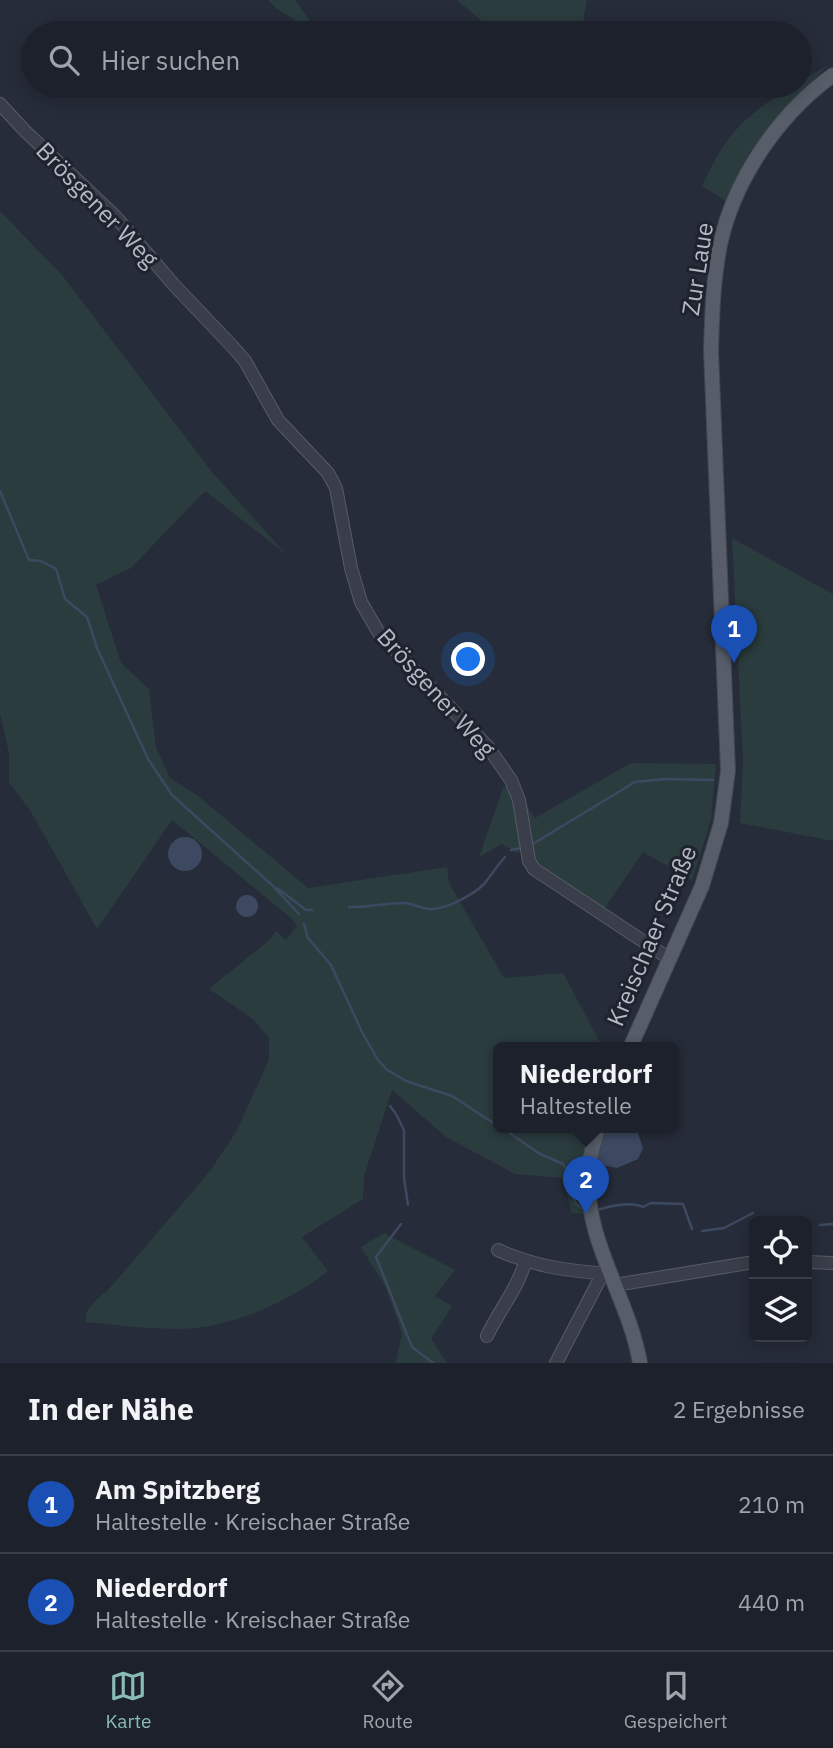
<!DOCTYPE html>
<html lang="de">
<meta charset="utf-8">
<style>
body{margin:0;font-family:"IBM Plex Sans",sans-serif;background:#252933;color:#f1f3f6}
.controls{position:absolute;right:21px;bottom:21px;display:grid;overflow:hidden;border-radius:10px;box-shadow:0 4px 18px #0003}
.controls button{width:63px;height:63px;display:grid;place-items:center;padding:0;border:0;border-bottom:2px solid #3a3e47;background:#1c212b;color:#f1f3f6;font:35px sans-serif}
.you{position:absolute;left:469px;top:660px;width:24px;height:24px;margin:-18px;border:5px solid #fff;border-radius:50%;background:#1a73e8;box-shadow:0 0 0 10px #1a73e833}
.badge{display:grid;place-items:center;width:46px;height:46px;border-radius:50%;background:#8bbbb9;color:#fff;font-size:23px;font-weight:700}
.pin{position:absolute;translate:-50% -58px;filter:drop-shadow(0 2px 4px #0008)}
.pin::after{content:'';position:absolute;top:37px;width:24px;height:21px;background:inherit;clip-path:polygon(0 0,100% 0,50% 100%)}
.popup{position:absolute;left:493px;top:1042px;width:186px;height:91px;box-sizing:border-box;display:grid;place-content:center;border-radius:10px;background:#1c212b;filter:drop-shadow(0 2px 5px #0005);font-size:23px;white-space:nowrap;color:#a0a3a9}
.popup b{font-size:26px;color:#f1f3f6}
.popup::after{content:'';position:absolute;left:50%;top:100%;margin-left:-14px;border:14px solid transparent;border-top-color:#1c212b}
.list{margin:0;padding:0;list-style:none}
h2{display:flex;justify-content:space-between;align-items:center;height:91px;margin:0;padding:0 28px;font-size:30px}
h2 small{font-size:23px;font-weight:400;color:#a0a3a9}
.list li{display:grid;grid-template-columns:46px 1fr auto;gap:21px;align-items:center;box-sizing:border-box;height:98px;padding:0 28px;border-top:2px solid #3a3e47}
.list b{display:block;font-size:26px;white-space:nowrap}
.list p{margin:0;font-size:23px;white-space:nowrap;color:#a0a3a9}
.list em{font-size:23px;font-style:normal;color:#a0a3a9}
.icon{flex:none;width:38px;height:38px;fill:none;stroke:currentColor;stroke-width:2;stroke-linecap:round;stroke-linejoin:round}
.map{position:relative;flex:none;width:833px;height:1363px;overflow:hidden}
.search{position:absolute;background:#1c212b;box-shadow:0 4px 18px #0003;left:21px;right:21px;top:21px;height:77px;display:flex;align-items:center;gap:18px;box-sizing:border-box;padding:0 24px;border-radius:38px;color:#a0a3a9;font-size:26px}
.sheet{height:287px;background:#1c212b}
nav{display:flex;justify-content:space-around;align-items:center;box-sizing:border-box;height:98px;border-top:2px solid #3a3e47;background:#1c212b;font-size:19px;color:#a0a3a9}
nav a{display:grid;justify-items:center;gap:4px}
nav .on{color:#8bbbb9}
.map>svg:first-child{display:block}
.green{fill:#2b3c3e}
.water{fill:#3d4960}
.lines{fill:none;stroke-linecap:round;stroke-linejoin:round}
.stream{stroke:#3d4960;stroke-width:2.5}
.minor-casing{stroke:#575c68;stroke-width:14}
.major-casing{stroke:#424753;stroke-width:16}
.minor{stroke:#393e4a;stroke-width:12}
.major{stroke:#575d69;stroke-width:14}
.labels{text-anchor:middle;stroke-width:6;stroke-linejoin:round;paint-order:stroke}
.street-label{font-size:24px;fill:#b5b9c5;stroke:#1e232e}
</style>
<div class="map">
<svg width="833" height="1363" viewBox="0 0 833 1363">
<rect width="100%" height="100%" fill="#262c39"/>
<g class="green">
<path d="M 268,0 L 295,0 L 312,24 L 315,33 L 276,8 Z"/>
<path d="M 457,0 L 587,0 L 581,33 L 496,33 Z"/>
<path d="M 829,65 C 798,94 767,124 745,161 C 737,174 736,190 726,201 L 702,186 C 721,146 734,125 771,100 C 780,94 788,86 800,86 L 800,81 Z"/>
<path d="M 0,211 L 62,275 L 212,472 L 286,554 L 205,491 L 131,568 L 96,585 L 121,663 L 149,689 L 156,747 L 170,778 L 198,796 L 308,888 L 447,867 L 449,883 L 504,978 L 563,973 L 603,1048 L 498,1048 L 498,1128 L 598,1128 L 586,1214 L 572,1213 L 563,1178 L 515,1174 L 446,1137 L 392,1090 L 364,1176 L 363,1199 L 302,1237 L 328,1271 C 290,1302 228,1329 178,1329 C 147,1329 116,1325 86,1322 C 84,1307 98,1299 109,1289 L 210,1171 L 236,1132 L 269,1060 L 269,1038 L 253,1019 L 209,989 L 268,941 L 276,931 L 286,940 L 297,926 L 292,919 L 172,820 L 97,929 L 31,812 L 9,782 L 9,753 L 0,714 Z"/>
<path d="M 732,538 L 833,594 L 833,841 L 740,823 L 743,760 Z"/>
<path d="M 631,763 L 716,764 L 711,820 L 692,880 L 643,852 L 602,912 L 544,874 L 533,860 L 523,800 L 535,818 Z"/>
<path d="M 509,782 L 525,851 L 517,853 L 502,844 L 479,857 L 503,788 Z"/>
<path d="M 384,1233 L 455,1270 L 435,1296 L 452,1306 L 431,1339 L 447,1363 L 396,1363 L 402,1333 L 386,1288 L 361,1247 Z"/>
</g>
<g class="water">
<circle cx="185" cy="854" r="17"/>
<circle cx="247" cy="906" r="11"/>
<path d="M 604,1128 L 636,1128 L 643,1148 L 638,1159 L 617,1168 L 596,1164 Z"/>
</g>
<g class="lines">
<g class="stream">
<path d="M 0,491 L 29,560 L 41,561 L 56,569 L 65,599 L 87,617 L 97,648 L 148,759 L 172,795 L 272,885 L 299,914"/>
<path d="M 531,845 L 635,782 L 665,779 L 713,780"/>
<path d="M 511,850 L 521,848"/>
<path d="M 277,888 L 306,910 L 312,910"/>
<path d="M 349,907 C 367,908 385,903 404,903 C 413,903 421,909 430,909 C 446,910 480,892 488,879 C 494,871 498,865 505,857"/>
<path d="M 304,924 L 308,938 L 331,965 L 362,1032 L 378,1060 L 386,1069 L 406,1081 L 452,1096 L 498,1126"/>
<path d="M 390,1106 L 396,1114 L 404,1130 L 404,1178 L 408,1205"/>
<path d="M 502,1128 L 540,1154 L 563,1164 L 571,1176 L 575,1203 L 581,1208"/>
<path d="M 597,1210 C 611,1206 630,1201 643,1207 L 651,1203 L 683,1204 L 692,1229"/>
<path d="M 401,1224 L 376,1257 L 412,1347 L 433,1363"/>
<path d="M 820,1225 L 833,1224"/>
<path d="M 702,1231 L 724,1228 L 753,1213"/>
</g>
<defs>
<g id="minor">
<path d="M 0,104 L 25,131 L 115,216 L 174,285 L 232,346 L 245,361 L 278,420 L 328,473 L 336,488 L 351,568 L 361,602 L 379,633 L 488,747 L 511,780 L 519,800 L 529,861 L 534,869 L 670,959"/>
<path d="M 498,1250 C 536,1267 569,1271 611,1274"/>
<path d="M 807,1262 L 833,1263"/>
<path d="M 615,1285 L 754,1262"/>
<path d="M 487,1336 C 499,1311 517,1289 525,1263"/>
<path d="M 556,1363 L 603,1273"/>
</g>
<g id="major">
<path d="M 630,1048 L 702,886 L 721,823 L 728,771 L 711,351 C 712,316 713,280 720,245 C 734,179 779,114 833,75"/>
<path d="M 598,1128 C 594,1144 588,1161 588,1176 C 586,1243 629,1299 640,1363"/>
</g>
</defs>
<use href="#minor" class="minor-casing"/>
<use href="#major" class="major-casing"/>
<use href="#minor" class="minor"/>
<use href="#major" class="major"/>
</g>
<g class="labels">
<g class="street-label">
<text transform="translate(97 205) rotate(46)" y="8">Brösgener Weg</text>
<text transform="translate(698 269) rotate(-81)" y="8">Zur Laue</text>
<text transform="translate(436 693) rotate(48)" y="8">Brösgener Weg</text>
<text transform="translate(652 936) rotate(-67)" y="8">Kreischaer Straße</text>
</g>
</g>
</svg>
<div class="controls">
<button><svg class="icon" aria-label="locate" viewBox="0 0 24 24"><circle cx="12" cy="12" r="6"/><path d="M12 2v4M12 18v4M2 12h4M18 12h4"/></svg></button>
<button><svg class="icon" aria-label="layers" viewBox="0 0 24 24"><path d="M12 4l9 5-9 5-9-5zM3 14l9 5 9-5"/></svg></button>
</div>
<div class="you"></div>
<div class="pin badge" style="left:734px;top:663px;background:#1a4fb4">1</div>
<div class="pin badge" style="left:586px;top:1214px;background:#1a4fb4">2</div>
<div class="popup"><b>Niederdorf</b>Haltestelle</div>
<div class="search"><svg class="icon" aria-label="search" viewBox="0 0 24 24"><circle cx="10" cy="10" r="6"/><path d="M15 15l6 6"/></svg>Hier suchen</div>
</div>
<section class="sheet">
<h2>In der Nähe<small>2 Ergebnisse</small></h2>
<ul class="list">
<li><span class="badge" style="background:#1a4fb4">1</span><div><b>Am Spitzberg</b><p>Haltestelle · Kreischaer Straße</p></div><em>210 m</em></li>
<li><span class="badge" style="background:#1a4fb4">2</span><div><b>Niederdorf</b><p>Haltestelle · Kreischaer Straße</p></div><em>440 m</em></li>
</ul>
</section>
<nav>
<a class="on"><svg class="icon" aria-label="map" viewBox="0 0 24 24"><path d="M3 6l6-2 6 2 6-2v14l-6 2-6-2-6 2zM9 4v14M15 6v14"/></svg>Karte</a>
<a><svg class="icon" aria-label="directions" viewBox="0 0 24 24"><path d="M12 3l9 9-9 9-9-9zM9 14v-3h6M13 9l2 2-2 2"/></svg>Route</a>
<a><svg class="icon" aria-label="saved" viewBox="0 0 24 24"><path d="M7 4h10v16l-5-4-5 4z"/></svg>Gespeichert</a>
</nav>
